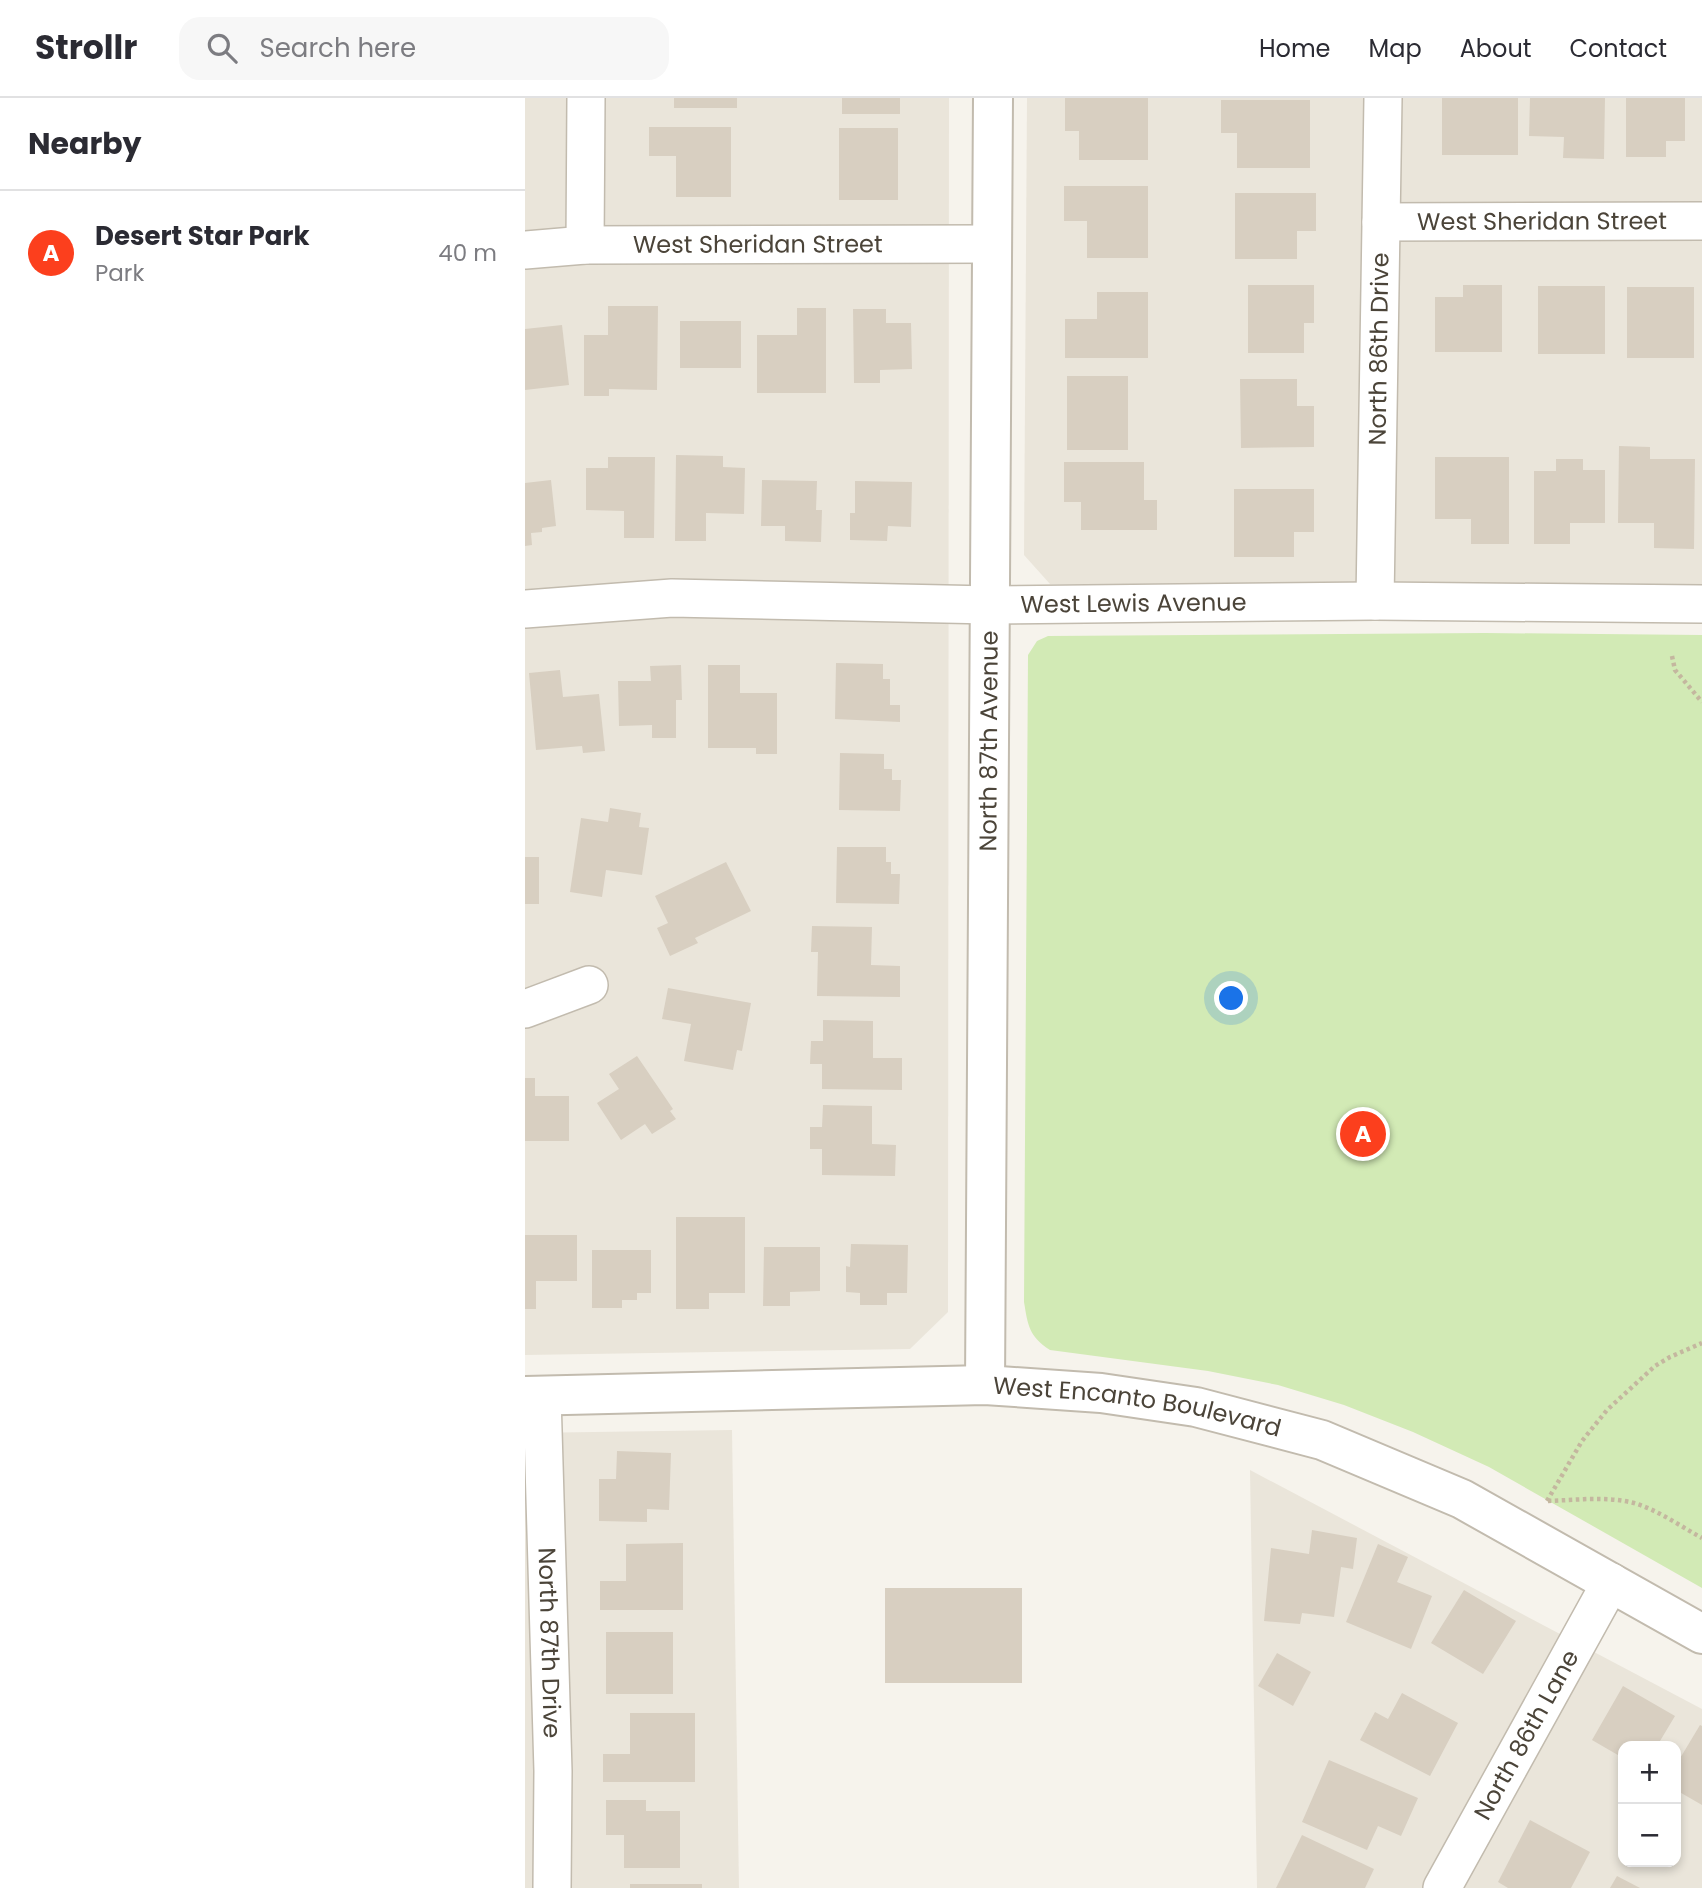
<!DOCTYPE html>
<meta charset="utf-8">
<style>
body{margin:0;font-family:Poppins,sans-serif;background:#f7f7f7;color:#2b2b33}
.controls{position:absolute;right:21px;bottom:21px;display:grid;overflow:hidden;border-radius:14px;box-shadow:0 4px 10px #0003}
.controls button{width:63px;height:63px;display:grid;place-items:center;padding:0;border:0;border-bottom:2px solid #e1e1e2;background:#fff;color:#2b2b33;font:35px sans-serif}
.you{position:absolute;left:707px;top:901px;width:24px;height:24px;margin:-18px;border:5px solid #fff;border-radius:50%;background:#1a73e8;box-shadow:0 0 0 10px #1a73e833}
.badge{display:grid;place-items:center;width:46px;height:46px;border-radius:50%;background:#fc3f1d;color:#fff;font-size:23px;font-weight:700}
.pin{position:absolute;translate:-50% -50%;border:4px solid #fff;box-shadow:0 2px 7px #0006}
.list{margin:0;padding:0;list-style:none}
h2{display:flex;justify-content:space-between;align-items:center;height:91px;margin:0;padding:0 28px;font-size:30px}
h2 small{font-size:23px;font-weight:400;color:#7c7c81}
.list li{display:grid;grid-template-columns:46px 1fr auto;gap:21px;align-items:center;box-sizing:border-box;height:126px;padding:0 28px;border-top:2px solid #e1e1e2}
.list b{display:block;font-size:26px;white-space:nowrap}
.list p{margin:0;font-size:23px;white-space:nowrap;color:#7c7c81}
.list em{font-size:23px;font-style:normal;color:#7c7c81}
.icon{flex:none;width:38px;height:38px;fill:none;stroke:currentColor;stroke-width:2;stroke-linecap:round;stroke-linejoin:round}
.map{position:relative;flex:none;width:1177px;height:1790px;overflow:hidden}
header{display:flex;align-items:center;gap:42px;box-sizing:border-box;height:98px;padding:0 35px;background:#fff;border-bottom:2px solid #e1e1e2}
header strong{font-size:33px}
nav{display:flex;gap:38px;margin-inline-start:auto;font-size:24px}
.search{width:490px;height:63px;background:#f7f7f7;display:flex;align-items:center;gap:18px;box-sizing:border-box;padding:0 24px;border-radius:21px;color:#7c7c81;font-size:26px}
main{display:flex}
aside{flex:1;background:#fff}
.map>svg:first-child{display:block}
.residential{fill:#eae5da;fill-rule:evenodd}
.green{fill:#d2eab5}
.building{fill:#d8cfc1}
.lines{fill:none;stroke-linecap:round;stroke-linejoin:round}
.minor-casing{stroke:#c2bbae;stroke-width:40}
.tertiary-casing{stroke:#c2bbae;stroke-width:42}
.path{stroke:#c4b79f;stroke-width:4.5;stroke-dasharray:3.5 3.5;stroke-linecap:butt}
.minor{stroke:#fff;stroke-width:37}
.tertiary{stroke:#fff;stroke-width:38}
.labels{text-anchor:middle;stroke-width:5;stroke-linejoin:round;paint-order:stroke}
.street-label{font-size:24px;fill:#4b4439;stroke:#fff}
</style>
<header>
<strong>Strollr</strong>
<div class="search"><svg class="icon" aria-label="search" viewBox="0 0 24 24"><circle cx="10" cy="10" r="6"/><path d="M15 15l6 6"/></svg>Search here</div>
<nav><a>Home</a><a>Map</a><a>About</a><a>Contact</a></nav>
</header>
<main>
<aside>
<h2>Nearby<small></small></h2>
<ul class="list">
<li><span class="badge">A</span><div><b>Desert Star Park</b><p>Park</p></div><em>40 m</em></li>
</ul>
</aside>
<div class="map">
<svg width="1177" height="1790" viewBox="0 0 1177 1790">
<rect width="100%" height="100%" fill="#f6f3ec"/>
<g class="residential">
<path d="M 0,0 L 424,0 L 423,1214 L 385,1251 L 0,1257 Z"/>
<path d="M 502,0 L 1177,0 L 1177,489 L 525,486 L 499,457 Z"/>
<path d="M 207,1332 L 214,1790 L 0,1790 L 0,1335 Z"/>
<path d="M 725,1372 L 1177,1611 L 1177,1790 L 732,1790 ZM 1098,1648 L 1151,1648 L 1151,1764 L 1098,1764 Z"/>
</g>
<path class="green" d="M 960,535 L 1177,537 L 1177,1490 L 964,1369 L 888,1334 L 819,1307 L 753,1287 L 683,1273 L 525,1252 C 504,1238 503,1228 499,1204 L 503,557 L 512,543 L 523,538 Z"/>
<g class="building">
<rect x="149" y="0" width="63" height="10"/>
<rect x="317" y="0" width="58" height="16"/>
<path d="M 540,0 L 623,0 L 623,62 L 554,62 L 554,33 L 540,33 Z"/>
<rect x="917" y="0" width="76" height="57"/>
<path d="M 1005,0 L 1080,0 L 1079,61 L 1038,60 L 1039,39 L 1004,38 Z"/>
<path d="M 1101,0 L 1160,0 L 1160,43 L 1141,43 L 1141,59 L 1101,59 Z"/>
<path d="M 696,2 L 785,2 L 785,70 L 712,70 L 712,35 L 696,35 Z"/>
<path d="M 124,29 L 206,29 L 206,99 L 151,99 L 151,58 L 124,58 Z"/>
<rect x="314" y="30" width="59" height="72"/>
<path d="M 539,88 L 623,88 L 623,160 L 562,160 L 562,123 L 539,123 Z"/>
<path d="M 710,95 L 791,95 L 791,133 L 772,133 L 772,161 L 710,161 Z"/>
<path d="M 723,187 L 789,187 L 789,225 L 779,225 L 779,255 L 723,255 Z"/>
<path d="M 938,187 L 977,187 L 977,254 L 910,254 L 910,199 L 938,199 Z"/>
<rect x="1013" y="188" width="67" height="68"/>
<rect x="1102" y="189" width="67" height="71"/>
<path d="M 572,194 L 623,194 L 623,260 L 540,260 L 540,221 L 572,221 Z"/>
<path d="M 83,208 L 133,208 L 132,292 L 84,291 L 84,298 L 59,298 L 59,237 L 83,237 Z"/>
<path d="M 272,210 L 301,210 L 301,295 L 232,295 L 232,237 L 272,237 Z"/>
<path d="M 328,211 L 361,211 L 361,225 L 386,225 L 387,271 L 355,272 L 355,285 L 329,285 Z"/>
<rect x="155" y="223" width="61" height="47"/>
<path d="M 37,227 L 44,287 L 0,292 L 0,231 Z"/>
<rect x="542" y="278" width="61" height="74"/>
<path d="M 715,281 L 772,281 L 772,308 L 789,308 L 789,349 L 716,350 Z"/>
<path d="M 1094,348 L 1125,349 L 1125,361 L 1170,361 L 1169,451 L 1129,450 L 1129,425 L 1093,425 Z"/>
<path d="M 151,357 L 198,358 L 198,369 L 220,370 L 219,416 L 181,415 L 181,443 L 150,443 Z"/>
<path d="M 83,359 L 130,359 L 129,440 L 99,440 L 99,413 L 61,412 L 61,370 L 83,370 Z"/>
<path d="M 910,359 L 984,359 L 984,446 L 946,446 L 946,421 L 910,421 Z"/>
<path d="M 1031,361 L 1058,361 L 1058,372 L 1080,372 L 1080,425 L 1045,425 L 1045,446 L 1009,446 L 1009,373 L 1031,373 Z"/>
<path d="M 539,364 L 619,364 L 619,402 L 632,402 L 632,432 L 556,432 L 556,404 L 539,404 Z"/>
<path d="M 26,382 L 31,428 L 17,430 L 17,434 L 6,435 L 7,447 L 0,448 L 0,385 Z"/>
<path d="M 237,382 L 292,383 L 291,412 L 297,412 L 296,444 L 260,443 L 260,428 L 236,428 Z"/>
<path d="M 330,383 L 387,384 L 386,429 L 363,428 L 362,443 L 325,442 L 325,415 L 330,415 Z"/>
<path d="M 709,391 L 789,391 L 789,434 L 769,434 L 769,459 L 709,459 Z"/>
<path d="M 311,565 L 358,566 L 358,581 L 365,581 L 365,607 L 375,607 L 375,624 L 310,621 Z"/>
<path d="M 156,567 L 157,602 L 151,602 L 151,640 L 127,640 L 127,627 L 94,628 L 93,583 L 126,583 L 125,568 Z"/>
<path d="M 183,567 L 215,567 L 215,595 L 252,595 L 252,656 L 231,656 L 231,650 L 183,650 Z"/>
<path d="M 35,572 L 38,599 L 74,596 L 80,653 L 58,655 L 57,648 L 11,652 L 4,575 Z"/>
<path d="M 315,655 L 359,656 L 359,671 L 367,671 L 367,682 L 376,682 L 375,713 L 314,712 Z"/>
<path d="M 85,710 L 116,715 L 114,729 L 124,730 L 117,777 L 81,772 L 77,799 L 45,794 L 56,720 L 83,724 Z"/>
<path d="M 312,749 L 361,749 L 361,764 L 366,764 L 366,776 L 375,776 L 374,806 L 311,805 Z"/>
<rect x="0" y="759" width="14" height="47"/>
<path d="M 201,764 L 226,813 L 170,840 L 173,845 L 145,858 L 132,830 L 143,825 L 130,798 Z"/>
<path d="M 287,828 L 347,829 L 346,867 L 375,868 L 375,899 L 292,898 L 293,854 L 286,854 Z"/>
<path d="M 143,890 L 226,905 L 217,953 L 212,952 L 208,972 L 159,963 L 166,926 L 137,921 Z"/>
<path d="M 298,922 L 348,923 L 348,960 L 377,960 L 377,992 L 297,991 L 297,966 L 285,966 L 286,943 L 298,943 Z"/>
<path d="M 112,958 L 148,1011 L 145,1013 L 151,1021 L 127,1036 L 120,1026 L 96,1042 L 72,1005 L 94,991 L 84,976 Z"/>
<path d="M 0,980 L 10,980 L 10,998 L 44,998 L 44,1043 L 0,1043 Z"/>
<path d="M 298,1007 L 347,1008 L 347,1046 L 371,1047 L 370,1078 L 297,1077 L 297,1051 L 285,1051 L 285,1029 L 297,1029 Z"/>
<path d="M 151,1119 L 220,1119 L 220,1195 L 184,1195 L 184,1211 L 151,1211 Z"/>
<path d="M 0,1137 L 52,1137 L 52,1183 L 11,1183 L 11,1211 L 0,1211 Z"/>
<path d="M 326,1146 L 383,1147 L 382,1195 L 362,1195 L 362,1207 L 335,1207 L 335,1195 L 321,1194 L 321,1168 L 325,1169 Z"/>
<path d="M 239,1149 L 295,1149 L 295,1193 L 265,1194 L 265,1208 L 238,1208 Z"/>
<path d="M 67,1152 L 126,1152 L 126,1195 L 112,1195 L 112,1202 L 97,1202 L 97,1210 L 67,1210 Z"/>
<path d="M 92,1353 L 146,1355 L 144,1412 L 122,1411 L 122,1424 L 74,1423 L 74,1381 L 91,1381 Z"/>
<path d="M 787,1432 L 832,1440 L 828,1471 L 816,1469 L 809,1519 L 777,1515 L 775,1526 L 739,1523 L 746,1450 L 784,1456 Z"/>
<path d="M 158,1445 L 158,1512 L 75,1512 L 75,1483 L 101,1483 L 101,1446 Z"/>
<path d="M 853,1446 L 883,1459 L 872,1484 L 907,1498 L 886,1551 L 821,1524 Z"/>
<rect x="360" y="1490" width="137" height="95"/>
<path d="M 939,1492 L 991,1523 L 958,1576 L 906,1545 Z"/>
<rect x="81" y="1534" width="67" height="62"/>
<path d="M 752,1555 L 786,1574 L 768,1608 L 733,1588 Z"/>
<path d="M 1098,1588 L 1150,1618 L 1132,1648 L 1098,1648 L 1098,1660 L 1067,1642 Z"/>
<path d="M 877,1595 L 933,1625 L 905,1678 L 835,1642 L 850,1614 L 863,1621 Z"/>
<path d="M 105,1615 L 170,1615 L 170,1684 L 78,1684 L 78,1656 L 105,1656 Z"/>
<path d="M 1175,1627 L 1177,1628 L 1177,1707 L 1151,1692 L 1151,1667 Z"/>
<path d="M 804,1662 L 893,1700 L 876,1738 L 853,1728 L 842,1752 L 777,1724 Z"/>
<path d="M 81,1702 L 121,1702 L 121,1713 L 155,1713 L 155,1770 L 99,1770 L 99,1737 L 81,1737 Z"/>
<path d="M 1005,1722 L 1065,1754 L 1046,1790 L 983,1790 L 973,1784 Z"/>
<path d="M 777,1737 L 849,1771 L 840,1790 L 751,1790 Z"/>
<path d="M 1092,1778 L 1115,1790 L 1085,1790 Z"/>
<rect x="105" y="1786" width="72" height="4"/>
</g>
<g class="lines">
<defs>
<g id="minor">
<path id="s1" d="M 856,124 L 1177,123"/>
<path d="M 60,147 L 61,0"/>
<path id="s2" d="M 0,152 L 60,147 L 467,146"/>
<path id="s3" d="M 850,503 L 858,0"/>
<path id="s4" d="M 0,511 L 147,500 L 465,507 L 850,503 L 1177,506"/>
<path d="M 0,911 L 64,887"/>
<path id="s5" d="M 17,1298 L 28,1673 L 27,1790"/>
<path id="s6" d="M 917,1790 L 1086,1484"/>
</g>
<g id="tertiary">
<path id="s7" d="M 460,1287 L 468,0"/>
<path id="s8" d="M 0,1298 L 460,1287 L 576,1295 L 671,1309 L 797,1342 L 937,1401 L 1177,1536"/>
</g>
</defs>
<use href="#minor" class="minor-casing"/>
<use href="#tertiary" class="tertiary-casing"/>
<g class="path">
<path d="M 1147,558 L 1150,572 L 1177,604"/>
<path d="M 1022,1403 L 1057,1343 L 1082,1312 L 1130,1268 L 1145,1259 L 1177,1245"/>
<path d="M 1023,1403 C 1051,1402 1082,1398 1109,1405 C 1133,1412 1155,1428 1177,1440"/>
</g>
<use href="#minor" class="minor"/>
<use href="#tertiary" class="tertiary"/>
</g>
<g class="labels">
<g class="street-label">
<text dy="8" stroke="none"><textPath href="#s1" startOffset="161">West Sheridan Street</textPath></text>
<text dy="8" stroke="none"><textPath href="#s2" startOffset="233">West Sheridan Street</textPath></text>
<text dy="8" stroke="none"><textPath href="#s3" startOffset="252">North 86th Drive</textPath></text>
<text dy="8" stroke="none"><textPath href="#s4" startOffset="609">West Lewis Avenue</textPath></text>
<text dy="8" stroke="none"><textPath href="#s7" startOffset="644">North 87th Avenue</textPath></text>
<text dy="8" stroke="none"><textPath href="#s8" startOffset="614">West Encanto Boulevard</textPath></text>
<text dy="8" stroke="none"><textPath href="#s5" startOffset="247">North 87th Drive</textPath></text>
<text dy="8" stroke="none"><textPath href="#s6" startOffset="175">North 86th Lane</textPath></text>
</g>
</g>
</svg>
<div class="controls">
<button>+</button>
<button>−</button>
</div>
<div class="you"></div>
<div class="pin badge" style="left:838px;top:1036px">A</div>
</div>
</main>
